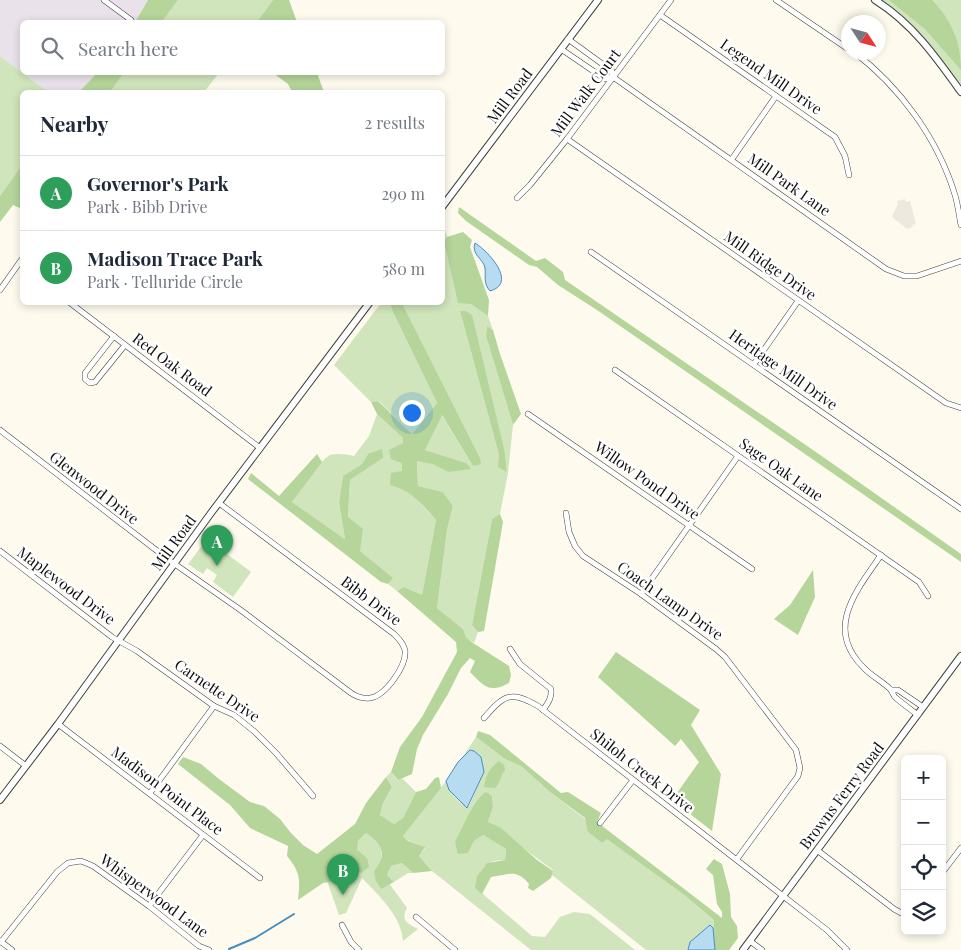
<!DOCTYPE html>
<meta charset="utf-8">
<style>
body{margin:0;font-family:"Playfair Display",serif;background:#f6f6f7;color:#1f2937}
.controls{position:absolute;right:15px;bottom:15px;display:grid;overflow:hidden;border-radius:8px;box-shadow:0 2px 8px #0003}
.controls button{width:45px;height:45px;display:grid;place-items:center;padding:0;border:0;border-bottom:1px solid #e0e1e3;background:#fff;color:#1f2937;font:25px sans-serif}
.compass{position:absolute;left:841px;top:15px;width:45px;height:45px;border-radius:50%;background:#fff;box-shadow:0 2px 8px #0003;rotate:126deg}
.you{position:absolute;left:411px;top:412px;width:18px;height:18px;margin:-12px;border:4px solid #fff;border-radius:50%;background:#1a73e8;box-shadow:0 0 0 8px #1a73e833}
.badge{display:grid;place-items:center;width:32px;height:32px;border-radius:50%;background:#2563eb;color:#fff;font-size:16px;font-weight:700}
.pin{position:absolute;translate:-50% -41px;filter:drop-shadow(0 1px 2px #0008)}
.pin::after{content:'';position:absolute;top:26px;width:18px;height:15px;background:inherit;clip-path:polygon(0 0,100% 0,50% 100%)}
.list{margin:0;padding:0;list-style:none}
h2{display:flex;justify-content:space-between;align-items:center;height:65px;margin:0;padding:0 20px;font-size:21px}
h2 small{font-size:16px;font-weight:400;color:#747a83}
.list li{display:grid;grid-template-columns:32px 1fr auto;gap:15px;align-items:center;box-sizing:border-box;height:75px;padding:0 20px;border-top:1px solid #e0e1e3}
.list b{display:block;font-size:19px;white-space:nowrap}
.list p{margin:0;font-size:16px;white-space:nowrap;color:#747a83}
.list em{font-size:16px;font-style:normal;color:#747a83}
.icon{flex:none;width:28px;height:28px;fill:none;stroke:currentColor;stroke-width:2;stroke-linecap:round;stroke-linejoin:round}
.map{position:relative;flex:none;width:961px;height:950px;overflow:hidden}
.search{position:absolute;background:#fff;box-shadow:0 2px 8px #0003;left:20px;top:20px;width:425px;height:55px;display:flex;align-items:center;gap:12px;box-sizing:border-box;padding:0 18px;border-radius:8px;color:#747a83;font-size:19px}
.panel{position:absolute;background:#fff;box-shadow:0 2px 8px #0003;left:20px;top:90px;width:425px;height:215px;border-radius:8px}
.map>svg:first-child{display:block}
.industrial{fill:#eae2eb}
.green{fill:#d0e5bb;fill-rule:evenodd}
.forest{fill:#b5d59b}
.plaza{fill:#ede9de}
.water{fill:#b7dbf1;stroke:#448fc2}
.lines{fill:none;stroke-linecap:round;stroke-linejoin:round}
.stream{stroke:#448fc2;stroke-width:2}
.minor-casing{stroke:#404040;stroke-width:6}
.tertiary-casing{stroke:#404040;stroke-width:8}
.minor{stroke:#fff;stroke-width:5}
.tertiary{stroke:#fff;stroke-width:6}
.labels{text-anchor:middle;stroke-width:5;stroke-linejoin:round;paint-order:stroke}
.street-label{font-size:15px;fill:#0d0d0d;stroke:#fff}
</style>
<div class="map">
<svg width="961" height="950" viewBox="0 0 961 950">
<rect width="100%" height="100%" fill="#fefbee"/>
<path class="industrial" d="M 0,0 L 148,0 L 135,22 L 22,22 L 22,72 L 97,73 L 79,92 L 48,92 L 0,56 Z"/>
<g class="green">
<path d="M 178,0 L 273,0 L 257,22 L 162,22 Z"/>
<path d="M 875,0 L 961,0 L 961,92 L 917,35 Z"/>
<path d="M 0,56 L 48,92 L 22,92 L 22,165 L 0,196 Z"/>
<path d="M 124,73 L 219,73 L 204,92 L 110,92 Z"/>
<path d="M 443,222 L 447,237 L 444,241 L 471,304 L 488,316 L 493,330 L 487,326 L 486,336 L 513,425 L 508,473 L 500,514 L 492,519 L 472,625 L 478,632 L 474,643 L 466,637 L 463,629 L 437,608 L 447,530 L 453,506 L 443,492 L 418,486 L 417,460 L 432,464 L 448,472 L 465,463 L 425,450 L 441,414 L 473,466 L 480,458 L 402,303 L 442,302 ZM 460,311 L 505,453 L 507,471 L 499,467 L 499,455 Z"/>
<path d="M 381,303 L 390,303 L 392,310 L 437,403 L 412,434 L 379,401 L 371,402 L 334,365 Z"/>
<path d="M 377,414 L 403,438 L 402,487 L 416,498 L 436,520 L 422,595 L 404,587 L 397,591 L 388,584 L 392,578 L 360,551 L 348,517 L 350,480 L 383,458 L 368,454 L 362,464 L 343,476 L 339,502 L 345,539 L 292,502 C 300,492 320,460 330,455 C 337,453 347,454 354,456 L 369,436 Z"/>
<path d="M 207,539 L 251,572 L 233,597 L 213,582 L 217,575 L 207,568 L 203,574 L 188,564 Z"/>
<path d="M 476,737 L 505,759 L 521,766 L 550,792 L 585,819 L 587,831 L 602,843 L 607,838 L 683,894 L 714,920 L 713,928 L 710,925 L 688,950 L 646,950 L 552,875 L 553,870 L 488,822 L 493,807 L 492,796 L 482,795 L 465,823 L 468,853 L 474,841 L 483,835 L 506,849 L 505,860 C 485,859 478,870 476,888 L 532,936 L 545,937 L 560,917 L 574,912 L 590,914 L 635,950 L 531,950 L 432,871 L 419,856 L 425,848 C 417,843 409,843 403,836 L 446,781 C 447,792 459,801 467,808 L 469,806 L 484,772 C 480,759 477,740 462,758 Z"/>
<path d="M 391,772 L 397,780 L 402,778 L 416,792 L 403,818 L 394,824 L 380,815 L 383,803 L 392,787 L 386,777 Z"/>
<path d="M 366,833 C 369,835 374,837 376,840 C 383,847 383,860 378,868 L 407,908 C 400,920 408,924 418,929 L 403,941 C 401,915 379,896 362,878 L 346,913 L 339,915 L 325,875 Z"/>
<path d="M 402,863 L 413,873 L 408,873 L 394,882 L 387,875 L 391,866 Z"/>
</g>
<g class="forest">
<path d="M 148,0 L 178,0 L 162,22 L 135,22 Z"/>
<path d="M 273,0 L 289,0 L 297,22 L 257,22 Z"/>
<path d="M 889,0 L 932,0 C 952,21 961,42 961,70 L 925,29 Z"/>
<path d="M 97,73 L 97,72 L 124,73 L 110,92 L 79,92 Z"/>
<path d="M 273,73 L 317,73 L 324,92 L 292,92 L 288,84 Z"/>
<path d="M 22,165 L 22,209 L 13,205 L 0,222 L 0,196 Z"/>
<path d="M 459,207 L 536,261 L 545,258 L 563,272 L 565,280 L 826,459 L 961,554 L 961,562 L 597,310 L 558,285 L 537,267 L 529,265 L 466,221 L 458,213 Z"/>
<path d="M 463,232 L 472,240 L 470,247 L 489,300 L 488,316 L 471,304 L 458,303 L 444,241 L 447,237 Z"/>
<path d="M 390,303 L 402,303 L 480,458 L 481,464 L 473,466 L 442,415 L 425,450 L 466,463 L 471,469 L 448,472 L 432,464 L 417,461 L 418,486 L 443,492 L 453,506 L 447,530 L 437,608 L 463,629 L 466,637 L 473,643 L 509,666 L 511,675 L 509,683 C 489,694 484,686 470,672 L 475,661 L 470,658 L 461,668 L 448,694 L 423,735 L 417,749 L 412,774 L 398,780 L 391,772 L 400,747 L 422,717 L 457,652 L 456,642 L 397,591 L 404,587 L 422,595 L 436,520 C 422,504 411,490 390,485 L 391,473 L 402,471 L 402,463 L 391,459 L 389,450 L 403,443 L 403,438 L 377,414 L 371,402 L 378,401 L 412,434 L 437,403 L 392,310 Z"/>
<path d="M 460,311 L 466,311 L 472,315 L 505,453 L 507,472 L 498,467 L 499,455 Z"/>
<path d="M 487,326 L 493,330 L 500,354 L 521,414 L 513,425 L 486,336 Z"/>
<path d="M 382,449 L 383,458 L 350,480 L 348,517 L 363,529 L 360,551 L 393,578 L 388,584 L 381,582 L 248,479 L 251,473 L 279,496 L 317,454 L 322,462 L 292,502 L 345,539 L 339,502 L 343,476 L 362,464 L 368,454 Z"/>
<path d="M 500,514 L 503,522 L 484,631 L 478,632 L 472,625 L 492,519 Z"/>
<path d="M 813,570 L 815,597 L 798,635 L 774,619 L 790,605 Z"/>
<path d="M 616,652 L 700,710 L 691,725 L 721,774 L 712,831 L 672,800 L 699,762 L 681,739 L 675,746 L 598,677 Z"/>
<path d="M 478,731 L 490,735 L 561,793 L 568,792 L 601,813 L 597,822 L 722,918 L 722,912 L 717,904 L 713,875 L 706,869 L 714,859 L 722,864 L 730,894 L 731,917 L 737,926 L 738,938 L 729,950 L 715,950 L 713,932 L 714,920 L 683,894 L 607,839 L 602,843 L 587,831 L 585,818 L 550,792 L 521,766 L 505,759 L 476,737 Z"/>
<path d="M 183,757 L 201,764 L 219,779 L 250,802 L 264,806 L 280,819 L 291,833 L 303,845 L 317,854 L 355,824 L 366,803 L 386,777 L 392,787 L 383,803 L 380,815 L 394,824 L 403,818 L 416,792 L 426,789 L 435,778 L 439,777 L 441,788 L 403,836 L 408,841 L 425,847 L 419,856 L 432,871 L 413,873 L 402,863 L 391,866 L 387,875 L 394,882 L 381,889 L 376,881 L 374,871 C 388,855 382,843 366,833 L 358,841 L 357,850 L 367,858 L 369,867 L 361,873 L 350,863 L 337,881 L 323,883 L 298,900 C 300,880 301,873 287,856 L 288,846 L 250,828 L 230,805 L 178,764 Z"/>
<path d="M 499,761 L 504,765 L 505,770 C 500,776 501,782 495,788 L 484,787 C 486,775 489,769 499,761 Z"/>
<path d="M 486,792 L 492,796 L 493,807 L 488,822 L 501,828 L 537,860 L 553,871 L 551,878 L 533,891 L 528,888 L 529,884 C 516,868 509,875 491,877 L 482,894 L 475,888 L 477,876 L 487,863 L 505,860 L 506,849 L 483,835 L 474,841 L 468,853 L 458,854 L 455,842 C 462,829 474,799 486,792 Z"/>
</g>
<path class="plaza" d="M 905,199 L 906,202 L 910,201 L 916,224 L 912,225 L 913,227 L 907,229 L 892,217 L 894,212 L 898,204 L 897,201 Z"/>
<g class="water">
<path d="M 475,243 C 488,251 518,283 490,291 C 483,283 486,277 485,268 C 483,258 471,255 475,243 Z"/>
<path d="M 470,750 L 474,751 L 481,757 L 484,772 L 467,808 L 449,790 L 446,781 L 458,762 Z"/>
<path d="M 710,925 L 713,928 L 715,950 L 688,950 L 690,942 Z"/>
</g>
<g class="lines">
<path class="stream" d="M 229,949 L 255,938 L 294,914"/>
<defs>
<g id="minor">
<path d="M 104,0 L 131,20"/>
<path d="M 776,0 L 848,49"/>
<path d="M 660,15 L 835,137 L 845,156 L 849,175"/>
<path d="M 568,39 L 612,71 L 613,77 L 886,269 L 904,276 L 917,276 L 961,261"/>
<path d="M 561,49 L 605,79 L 612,77"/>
<path d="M 854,52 C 900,87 938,139 955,195 C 958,205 959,215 961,225"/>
<path d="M 567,139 L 946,403 L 961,408"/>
<path d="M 732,159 L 776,96"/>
<path d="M 517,198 L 530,185 L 567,139 L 671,0"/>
<path d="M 591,252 L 961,509"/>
<path d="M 0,290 L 22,259"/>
<path d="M 69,302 L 260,448"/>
<path d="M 114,336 L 85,373 L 85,379 L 90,383 L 95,382 L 125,345"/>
<path d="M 754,364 L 798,301"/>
<path d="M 615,370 L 919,582 L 928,596"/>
<path d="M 528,414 L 752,569"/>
<path d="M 0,430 L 169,560 L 242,611 L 351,693 C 357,697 362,699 370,698 C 385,696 407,666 405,650 C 403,643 399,639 394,634 L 219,503"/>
<path d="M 566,513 L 569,532 L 575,546 L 583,556 L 641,594 L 716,649 L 725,657 L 796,750 L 800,768 L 798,776 L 737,859"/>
<path d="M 0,551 L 112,637 L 137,651 L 214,706 L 234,715 L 255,732 L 276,753 L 313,796"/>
<path d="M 881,555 C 857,590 824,628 863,667 C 871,676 882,681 890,689 C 893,692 893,696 896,698 C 903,704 910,709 918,715"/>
<path d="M 641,594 L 738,456"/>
<path d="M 510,649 L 520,664 L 551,689 C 552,698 548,703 543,710"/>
<path d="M 891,690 L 898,690 L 923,707"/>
<path d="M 484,718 C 504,695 510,690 538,706 L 827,930 L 847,950"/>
<path d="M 58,724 L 260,878"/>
<path d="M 0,746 L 26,766"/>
<path d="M 150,793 L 214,706"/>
<path d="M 600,823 L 633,780"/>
<path d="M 817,850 L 894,909 L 905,915"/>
<path d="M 942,873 L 961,848"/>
<path d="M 149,906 L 203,835"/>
<path d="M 416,917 L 455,950"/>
<path d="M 342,925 L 351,942 L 359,950"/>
<path d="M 0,941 L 12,950"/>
<path d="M 750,941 L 762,950"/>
<path d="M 1,942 L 57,872 L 68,863 L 81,861 L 93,866 L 149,906 L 199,946 L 209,950"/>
</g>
<g id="tertiary">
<path d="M 875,0 C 912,23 936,57 961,92"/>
<path d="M 442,207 L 598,0"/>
<path d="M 0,800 L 58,724 L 211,513 L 370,302"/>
<path d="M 743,950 L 961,656"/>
</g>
</defs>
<use href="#minor" class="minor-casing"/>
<use href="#tertiary" class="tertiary-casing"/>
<use href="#minor" class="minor"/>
<use href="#tertiary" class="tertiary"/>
</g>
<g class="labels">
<g class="street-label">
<text transform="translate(771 77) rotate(35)" y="5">Legend Mill Drive</text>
<text transform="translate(586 93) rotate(-53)" y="5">Mill Walk Court</text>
<text transform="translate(510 96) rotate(-53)" y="5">Mill Road</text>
<text transform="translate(789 185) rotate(35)" y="5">Mill Park Lane</text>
<text transform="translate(770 266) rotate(35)" y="5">Mill Ridge Drive</text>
<text transform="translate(172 365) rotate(37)" y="5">Red Oak Road</text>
<text transform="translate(783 370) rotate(35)" y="5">Heritage Mill Drive</text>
<text transform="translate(781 470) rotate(35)" y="5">Sage Oak Lane</text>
<text transform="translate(647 481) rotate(35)" y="5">Willow Pond Drive</text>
<text transform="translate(94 488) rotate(38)" y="5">Glenwood Drive</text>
<text transform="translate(174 543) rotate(-54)" y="5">Mill Road</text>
<text transform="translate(66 586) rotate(37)" y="5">Maplewood Drive</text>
<text transform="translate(371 601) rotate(37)" y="5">Bibb Drive</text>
<text transform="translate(670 601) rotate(35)" y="5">Coach Lamp Drive</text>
<text transform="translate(217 691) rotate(34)" y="5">Carnette Drive</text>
<text transform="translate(642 771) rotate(38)" y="5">Shiloh Creek Drive</text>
<text transform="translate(167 791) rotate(37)" y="5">Madison Point Place</text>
<text transform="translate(842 796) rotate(-53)" y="5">Browns Ferry Road</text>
<text transform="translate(154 896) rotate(36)" y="5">Whisperwood Lane</text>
</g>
</g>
</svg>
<div class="controls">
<button>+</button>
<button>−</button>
<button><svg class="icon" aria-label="locate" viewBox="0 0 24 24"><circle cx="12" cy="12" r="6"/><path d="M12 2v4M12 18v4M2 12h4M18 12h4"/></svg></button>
<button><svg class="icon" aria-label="layers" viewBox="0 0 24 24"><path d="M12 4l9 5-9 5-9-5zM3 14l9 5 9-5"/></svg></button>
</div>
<svg class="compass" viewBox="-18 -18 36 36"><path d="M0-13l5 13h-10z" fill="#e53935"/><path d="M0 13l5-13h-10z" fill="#747a83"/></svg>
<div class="you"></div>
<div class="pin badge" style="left:217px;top:566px;background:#2e9e5b">A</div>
<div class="pin badge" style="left:343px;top:895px;background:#2e9e5b">B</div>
<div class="search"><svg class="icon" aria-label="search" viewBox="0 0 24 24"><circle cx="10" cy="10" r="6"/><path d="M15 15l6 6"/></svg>Search here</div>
<section class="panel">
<h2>Nearby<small>2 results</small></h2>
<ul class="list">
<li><span class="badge" style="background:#2e9e5b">A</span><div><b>Governor's Park</b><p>Park · Bibb Drive</p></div><em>290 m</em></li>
<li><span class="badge" style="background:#2e9e5b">B</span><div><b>Madison Trace Park</b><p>Park · Telluride Circle</p></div><em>580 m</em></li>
</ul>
</section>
</div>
